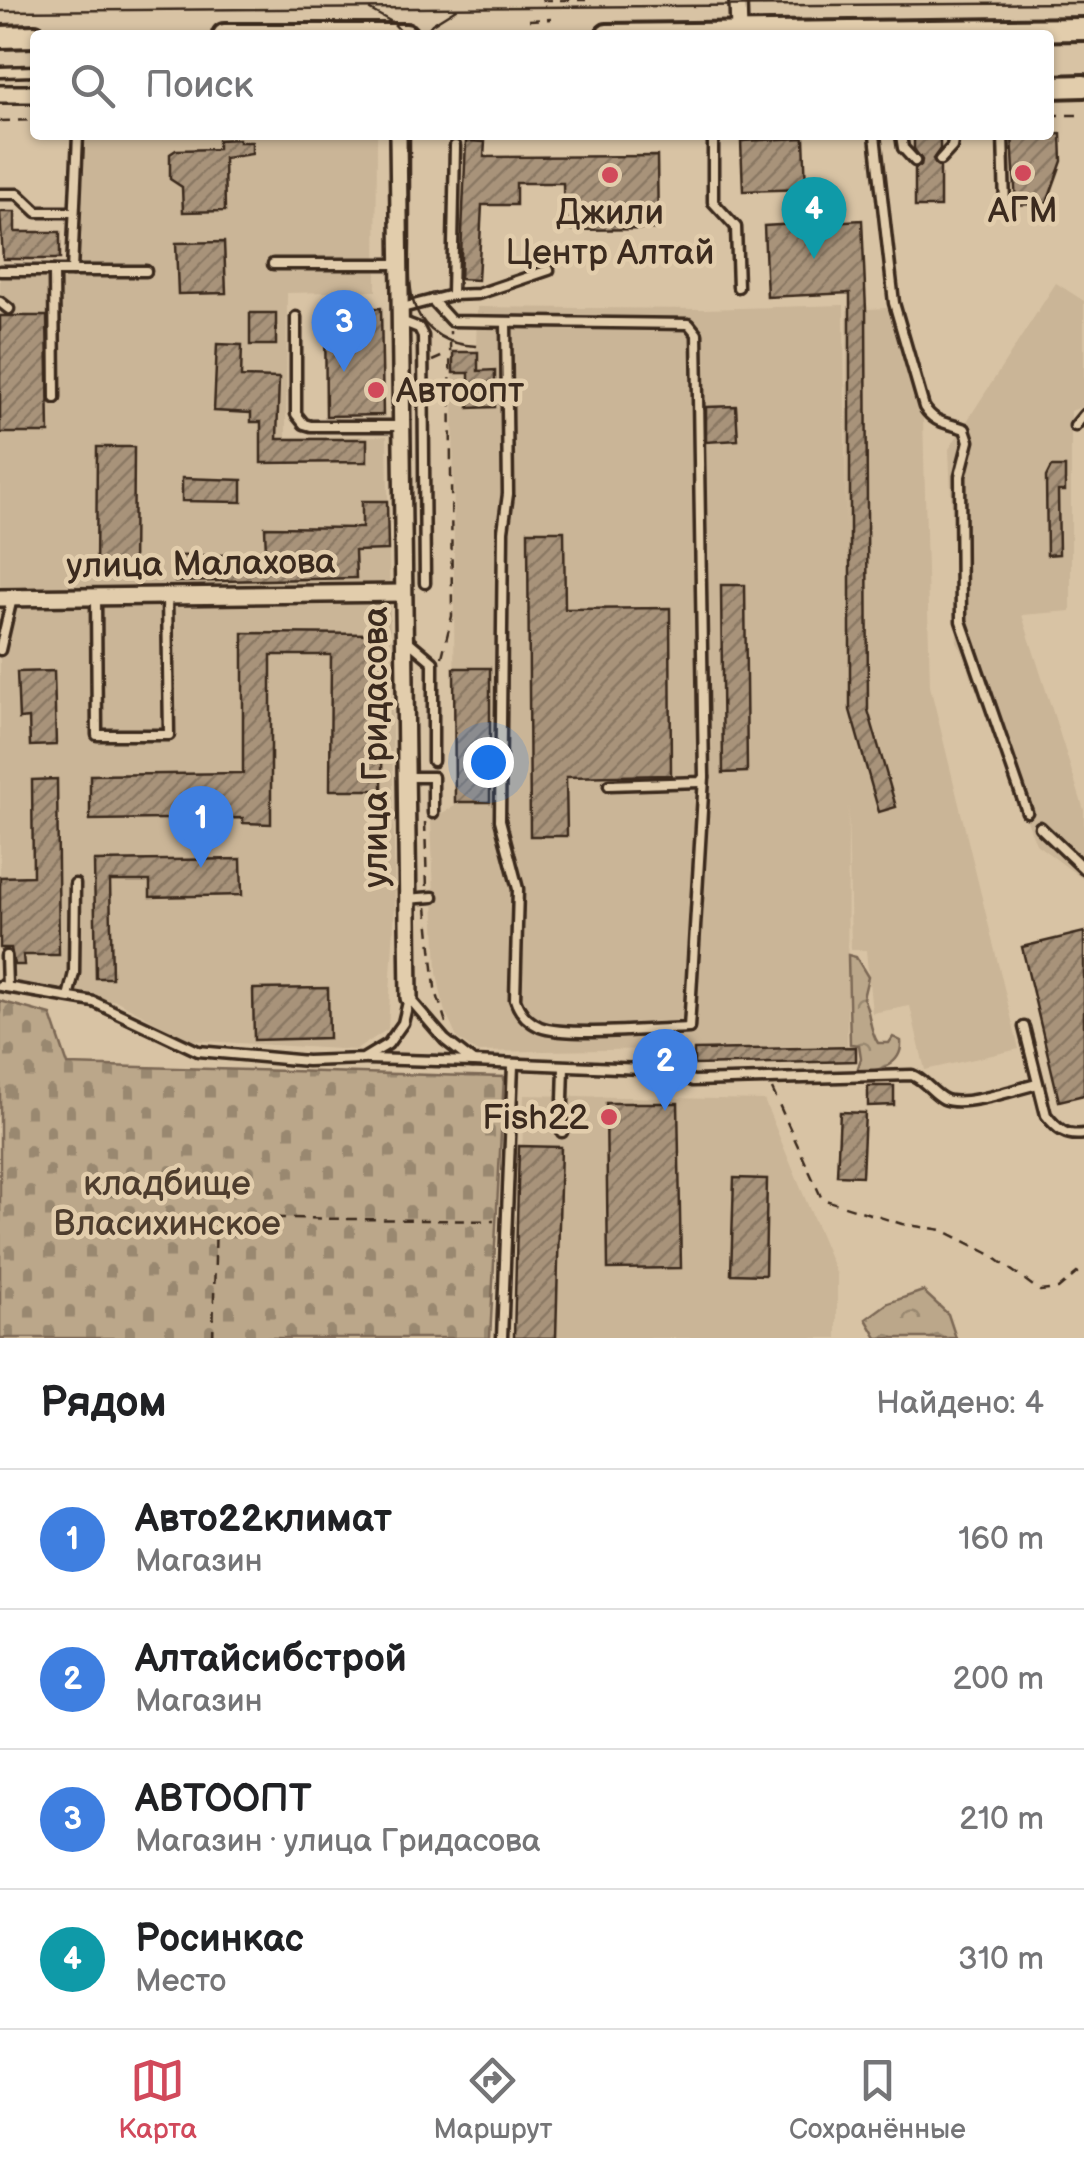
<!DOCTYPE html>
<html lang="ru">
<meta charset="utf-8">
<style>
body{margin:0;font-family:"Balsamiq Sans",sans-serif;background:#f2f2f2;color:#202124}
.you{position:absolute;left:488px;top:762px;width:35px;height:35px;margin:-25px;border:8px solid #fff;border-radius:50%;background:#1a73e8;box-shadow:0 0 0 15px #1a73e833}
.badge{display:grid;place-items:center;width:65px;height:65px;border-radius:50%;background:#d1495b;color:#fff;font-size:32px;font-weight:700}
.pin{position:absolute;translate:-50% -82px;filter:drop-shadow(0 2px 5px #0008)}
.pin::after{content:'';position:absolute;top:52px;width:35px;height:30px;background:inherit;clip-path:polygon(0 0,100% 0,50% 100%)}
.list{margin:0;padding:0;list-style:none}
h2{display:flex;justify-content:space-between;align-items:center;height:130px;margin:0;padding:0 40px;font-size:42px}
h2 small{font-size:32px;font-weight:400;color:#757577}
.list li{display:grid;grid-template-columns:65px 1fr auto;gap:30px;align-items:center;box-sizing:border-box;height:140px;padding:0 40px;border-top:2px solid #e0e0e0}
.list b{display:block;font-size:38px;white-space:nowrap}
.list p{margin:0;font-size:32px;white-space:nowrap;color:#757577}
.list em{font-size:32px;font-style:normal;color:#757577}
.icon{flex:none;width:55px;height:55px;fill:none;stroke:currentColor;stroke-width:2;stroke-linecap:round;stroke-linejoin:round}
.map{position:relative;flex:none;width:1084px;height:1338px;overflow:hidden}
.search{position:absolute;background:#fff;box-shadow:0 2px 8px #0004;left:30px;right:30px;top:30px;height:110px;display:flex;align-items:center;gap:25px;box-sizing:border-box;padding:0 35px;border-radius:10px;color:#757577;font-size:38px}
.sheet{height:690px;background:#fff}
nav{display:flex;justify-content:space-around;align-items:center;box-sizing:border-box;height:140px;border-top:2px solid #e0e0e0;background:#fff;font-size:28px;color:#757577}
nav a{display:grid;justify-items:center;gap:5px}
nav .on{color:#d1495b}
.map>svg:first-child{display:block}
.built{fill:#cab597}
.forest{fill:url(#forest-crowns);stroke:#7b6854;stroke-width:2.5}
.cemetery{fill:url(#cemetery-stones);stroke:#7b6854;stroke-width:2.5}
.building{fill:url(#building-hatch);stroke:#3b2a1e;stroke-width:2.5}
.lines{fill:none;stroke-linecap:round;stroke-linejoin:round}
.service-casing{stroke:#3b2a1e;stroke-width:15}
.minor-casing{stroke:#3b2a1e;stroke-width:22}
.secondary-casing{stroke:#3b2a1e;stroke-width:28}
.path{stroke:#3b2a1e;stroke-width:2.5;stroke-dasharray:10 8;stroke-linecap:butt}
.service{stroke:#e2cdac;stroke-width:8}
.minor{stroke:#e2cdac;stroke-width:15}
.secondary{stroke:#e2cdac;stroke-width:20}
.tram{stroke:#3b2a1e;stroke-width:2.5}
.poi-dot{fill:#d1495b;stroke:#e2cdac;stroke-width:4}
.labels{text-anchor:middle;stroke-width:9;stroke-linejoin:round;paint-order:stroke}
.poi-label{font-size:35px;fill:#3b2a1e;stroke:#e2cdac}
.street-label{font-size:35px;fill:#3b2a1e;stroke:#e2cdac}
.park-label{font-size:35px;fill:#4e3d2e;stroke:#e2cdac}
</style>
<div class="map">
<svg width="1084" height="1338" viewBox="0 0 1084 1338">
<defs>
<pattern id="forest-crowns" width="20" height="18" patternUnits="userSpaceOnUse" patternTransform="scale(2.5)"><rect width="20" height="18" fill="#bba78a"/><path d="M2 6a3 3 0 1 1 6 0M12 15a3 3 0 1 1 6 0" fill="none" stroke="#998870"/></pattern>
<pattern id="cemetery-stones" width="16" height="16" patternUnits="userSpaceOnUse" patternTransform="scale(2.5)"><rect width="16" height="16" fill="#bba78a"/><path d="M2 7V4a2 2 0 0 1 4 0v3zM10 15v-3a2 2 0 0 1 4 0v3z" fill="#998870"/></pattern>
<pattern id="building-hatch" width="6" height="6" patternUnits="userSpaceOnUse" patternTransform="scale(2.5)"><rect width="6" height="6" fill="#a8937a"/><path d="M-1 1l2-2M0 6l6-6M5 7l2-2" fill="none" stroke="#8a7863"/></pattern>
</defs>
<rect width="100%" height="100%" fill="#d8c3a4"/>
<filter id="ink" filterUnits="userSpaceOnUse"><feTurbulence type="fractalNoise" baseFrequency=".01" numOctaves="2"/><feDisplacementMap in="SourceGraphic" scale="20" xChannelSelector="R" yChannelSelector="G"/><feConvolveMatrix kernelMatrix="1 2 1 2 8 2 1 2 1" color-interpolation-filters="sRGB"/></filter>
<g filter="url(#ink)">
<g class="built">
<path d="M 82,135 L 377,135 L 376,291 L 287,293 L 286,437 L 387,436 L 395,906 L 388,1029 L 356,1050 L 189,1040 L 117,1001 L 0,983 L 0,276 L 76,276 Z"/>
<path d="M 1056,283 L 1084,301 L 1084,406 L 1071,411 L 1071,611 L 1022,615 L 1084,810 L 1084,880 L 1036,844 L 957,641 L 949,449 Z"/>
<path d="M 844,305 L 846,533 L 847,310 L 888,308 L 923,418 L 930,686 L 1019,1049 L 925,1070 L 910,1006 L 872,1013 L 866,950 L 851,950 L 848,807 L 847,1046 L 476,1052 L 457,1038 L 444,1009 L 437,973 L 431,819 L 455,806 L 453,352 L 476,351 L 477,307 L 704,309 Z"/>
<path d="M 524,1095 L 764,1100 L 837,1275 L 837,1338 L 516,1338 Z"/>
</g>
<g class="forest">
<path d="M 848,955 L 856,957 L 868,977 L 863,998 C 871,1012 868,1028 878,1043 L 889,1043 L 893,1037 L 901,1041 C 903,1065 877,1073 857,1071 L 861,1058 L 859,1045 L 850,1044 Z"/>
<path d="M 923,1291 L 948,1314 L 956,1338 L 877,1338 L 866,1319 L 888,1303 Z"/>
</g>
<path class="cemetery" d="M 0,1001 L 51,1015 L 68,1065 L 504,1077 L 490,1338 L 0,1338 Z"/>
<g class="building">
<path d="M 1061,134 L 1062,161 L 1047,203 L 1016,205 L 1012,136 Z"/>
<path d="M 914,135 L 940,135 L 940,149 L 933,159 L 940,167 L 940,207 L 915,207 L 915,168 L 921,166 L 922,160 L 914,149 Z"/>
<path d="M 804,138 L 806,189 L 743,191 L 741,141 Z"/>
<path d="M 239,139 L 239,142 L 252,142 L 252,154 L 224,158 L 225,211 L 183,212 L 182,187 L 170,179 L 170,154 L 176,150 L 218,149 L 218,140 Z"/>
<path d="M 466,141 L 485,142 L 484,157 L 657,156 L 658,229 L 564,230 L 563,183 L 516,183 L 516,205 L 482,205 L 478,280 L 460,279 Z"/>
<path d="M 0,212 L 15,212 L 15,232 L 60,232 L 60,259 L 3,259 Z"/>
<path d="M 862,220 L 866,310 L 868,710 L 896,807 L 879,812 L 850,710 L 850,293 L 767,297 L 764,226 Z"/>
<path d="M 224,242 L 226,293 L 178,294 L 176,243 Z"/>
<path d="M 381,308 L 383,415 L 326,416 L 325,309 Z"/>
<rect x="250" y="313" width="26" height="32"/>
<path d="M 0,316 L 47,316 L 49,433 L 0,433 Z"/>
<path d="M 217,344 L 242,345 L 241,377 L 279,378 L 277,439 L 367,439 L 367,462 L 261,463 L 261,422 L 251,422 L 251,413 L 214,411 Z"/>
<path d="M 453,352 L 478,352 L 478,371 L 495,370 L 495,407 L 469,408 L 469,373 L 453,373 Z"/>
<path d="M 736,406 L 738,440 L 706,442 L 706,407 Z"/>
<path d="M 97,447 L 134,447 L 133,578 L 96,578 Z"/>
<path d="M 1051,467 L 1065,467 L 1065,491 L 1058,491 L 1059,554 L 1047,555 L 1046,477 Z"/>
<path d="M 182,478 L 242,480 L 242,502 L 182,501 Z"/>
<path d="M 362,501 L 387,501 L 388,550 L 355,551 L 356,578 L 175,582 L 174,556 L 266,554 L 265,527 L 362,528 Z"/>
<path d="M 528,531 L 564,531 L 565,609 L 670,608 L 671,775 L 566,777 L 567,836 L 530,836 Z"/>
<path d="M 721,585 L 745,585 L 747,772 L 723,773 Z"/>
<path d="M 243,633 L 383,634 L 382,790 L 330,790 L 331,655 L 271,655 L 271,824 L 243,823 L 243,818 L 90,820 L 90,775 L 243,773 Z"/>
<path d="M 454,668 L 490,668 L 490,802 L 455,802 Z"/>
<path d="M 54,671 L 56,745 L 30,746 L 29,718 L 19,719 L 17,672 Z"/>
<path d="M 57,779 L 59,955 L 23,955 L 24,965 L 14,965 L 11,948 L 0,948 L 0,877 L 33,876 L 32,780 Z"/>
<path d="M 241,859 L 242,895 L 150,897 L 150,881 L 110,881 L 112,978 L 96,978 L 94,861 Z"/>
<path d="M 1084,932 L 1084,1095 L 1059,1101 L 1022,947 Z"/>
<path d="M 328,988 L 329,1038 L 254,1040 L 253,989 Z"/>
<path d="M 856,1047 L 856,1061 L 694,1065 L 694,1050 Z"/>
<path d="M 868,1086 L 894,1086 L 894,1105 L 868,1106 Z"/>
<path d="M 606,1103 L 678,1103 L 681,1268 L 608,1269 Z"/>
<path d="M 840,1112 L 865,1113 L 862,1176 L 837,1175 Z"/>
<path d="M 519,1146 L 561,1147 L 556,1338 L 514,1338 Z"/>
<path d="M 734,1178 L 767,1179 L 765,1275 L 731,1274 Z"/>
</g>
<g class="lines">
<defs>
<g id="service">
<path d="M 0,72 L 35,71"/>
<path d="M 713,135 L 713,202 L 736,227 L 738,287"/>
<path d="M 875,135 L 894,303 L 924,407 C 935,424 946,422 965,429 L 969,441 L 960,476 L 961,621 L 1027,812"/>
<path d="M 901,135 L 903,148 L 915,161"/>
<path d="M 1003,135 L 1005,207"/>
<path d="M 940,160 L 952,147 L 954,135"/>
<path d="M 0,194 L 18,194 L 37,212 L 74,212"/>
<path d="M 273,264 L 401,264"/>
<path d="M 0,271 L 146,271"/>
<path d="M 54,271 L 55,398"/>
<path d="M 72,271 L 78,135"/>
<path d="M 452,295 L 478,294 L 549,270"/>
<path d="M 432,300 L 451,321 L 689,324 L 697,334 L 704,777 L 700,782 L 609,785"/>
<path d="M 0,302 L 9,309"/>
<path d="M 402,308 L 452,295 L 455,146"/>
<path d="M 296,317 L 296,414 L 304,424 L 311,426 L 402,426"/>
<path d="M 401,321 L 419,328 L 423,336 L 425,583"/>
<path d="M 506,323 L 508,494 L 503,531 L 500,820 L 518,889 L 515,999 C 519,1012 527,1021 540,1027 C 565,1037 657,1029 689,1028 L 704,777"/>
<path d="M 1075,426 L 1084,415"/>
<path d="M 96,597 L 97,735 L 169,735 L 167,596"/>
<path d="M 407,640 L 433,662 L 433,761"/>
<path d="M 0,650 L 12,598"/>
<path d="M 404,777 L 433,777 L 433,813"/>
<path d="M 1040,827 L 1084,869"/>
<path d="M 406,899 L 433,897"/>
<path d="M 6,956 L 7,987"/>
<path d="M 0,986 L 94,1002 L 198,1051 L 307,1061 L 363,1059 L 388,1044 L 403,1023 L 409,998"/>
<path d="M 68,997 L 74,973 L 75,884"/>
<path d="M 409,998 L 445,1040 L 473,1062 L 666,1070 L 693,1081 L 912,1075 C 925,1080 932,1093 944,1099 C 963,1108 1016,1089 1037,1084"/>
<path d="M 1024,1027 L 1046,1115 C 1057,1129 1066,1137 1084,1134"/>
<path d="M 367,1059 L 473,1062"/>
<path d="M 562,1132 L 564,1067"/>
<path d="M 502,1338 L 513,1065"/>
</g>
<g id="minor">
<path d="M 738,0 L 739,33"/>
<path d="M 0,94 L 35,94"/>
<path d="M 398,135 L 409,998"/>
<path d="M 0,598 L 403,593"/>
</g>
<g id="secondary">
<path d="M 224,35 L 406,35"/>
<path d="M 607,35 L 1084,29"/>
<path d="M 0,37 L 35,36"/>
<path d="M 1049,87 L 1084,86"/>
</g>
</defs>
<use href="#service" class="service-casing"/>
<use href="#minor" class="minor-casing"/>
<use href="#secondary" class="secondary-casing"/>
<g class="path">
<path d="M 542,0 L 586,0"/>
<path d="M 529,20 L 551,19"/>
<path d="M 1049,115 L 1084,115"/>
<path d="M 0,121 L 35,120"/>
<path d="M 432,361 L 448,354"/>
<path d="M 442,657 L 452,616 L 450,331"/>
<path d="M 425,822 L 427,889"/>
<path d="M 427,907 L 435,988 L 447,1026"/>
<path d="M 772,1089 L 822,1199 L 902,1224 L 942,1230 L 988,1253 L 1040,1291 L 1058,1289 L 1084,1267"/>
<path d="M 213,1338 L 216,1217 L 494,1221"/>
</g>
<use href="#service" class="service"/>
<use href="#minor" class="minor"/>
<use href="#secondary" class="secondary"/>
<g class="tram">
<path d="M 370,10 L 392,22 L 404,35"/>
<path d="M 0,11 L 1084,3"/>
<path d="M 423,35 L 432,24 L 456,9"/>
<path d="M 410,135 C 410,171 410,208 410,244 C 410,264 408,288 415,307 C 426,333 449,345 476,346"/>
</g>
</g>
</g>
<g class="poi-dot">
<circle cx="1023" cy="173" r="10"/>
<circle cx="610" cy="175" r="10"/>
<circle cx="376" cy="390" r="10"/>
<circle cx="609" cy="1117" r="10"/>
</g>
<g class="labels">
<g class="poi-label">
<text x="1023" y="222">АГМ</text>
<text x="610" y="224">Джили<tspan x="610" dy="40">Центр Алтай</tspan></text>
<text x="396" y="402" text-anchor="start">Автоопт</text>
<text x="589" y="1129" text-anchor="end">Fish22</text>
</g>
<g class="street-label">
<text transform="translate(201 563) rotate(-1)" y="12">улица Малахова</text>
<text transform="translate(375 747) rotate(-90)" y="12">улица Гридасова</text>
</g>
<g class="park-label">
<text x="167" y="1195">кладбище<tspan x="167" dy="40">Власихинское</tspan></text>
</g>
</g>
</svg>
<div class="you"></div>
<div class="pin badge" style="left:201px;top:868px;background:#3f7fe0">1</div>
<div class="pin badge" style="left:665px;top:1111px;background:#3f7fe0">2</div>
<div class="pin badge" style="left:344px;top:372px;background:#3f7fe0">3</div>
<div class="pin badge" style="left:814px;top:259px;background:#0f9aa8">4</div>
<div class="search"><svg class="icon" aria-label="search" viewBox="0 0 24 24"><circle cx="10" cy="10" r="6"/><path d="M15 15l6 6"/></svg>Поиск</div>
</div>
<section class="sheet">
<h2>Рядом<small>Найдено: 4</small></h2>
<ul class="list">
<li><span class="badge" style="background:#3f7fe0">1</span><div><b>Авто22климат</b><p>Магазин</p></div><em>160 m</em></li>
<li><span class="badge" style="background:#3f7fe0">2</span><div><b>Алтайсибстрой</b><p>Магазин</p></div><em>200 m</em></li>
<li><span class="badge" style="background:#3f7fe0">3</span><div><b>АВТООПТ</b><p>Магазин · улица Гридасова</p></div><em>210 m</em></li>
<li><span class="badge" style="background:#0f9aa8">4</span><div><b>Росинкас</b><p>Место</p></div><em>310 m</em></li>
</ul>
</section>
<nav>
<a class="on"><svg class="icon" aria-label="map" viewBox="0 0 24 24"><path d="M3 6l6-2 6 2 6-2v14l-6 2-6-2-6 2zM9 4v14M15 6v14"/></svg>Карта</a>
<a><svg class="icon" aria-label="directions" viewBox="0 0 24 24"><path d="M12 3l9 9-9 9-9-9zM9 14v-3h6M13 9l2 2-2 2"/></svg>Маршрут</a>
<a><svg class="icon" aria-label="saved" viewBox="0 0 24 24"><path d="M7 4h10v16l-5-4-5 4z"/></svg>Сохранённые</a>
</nav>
